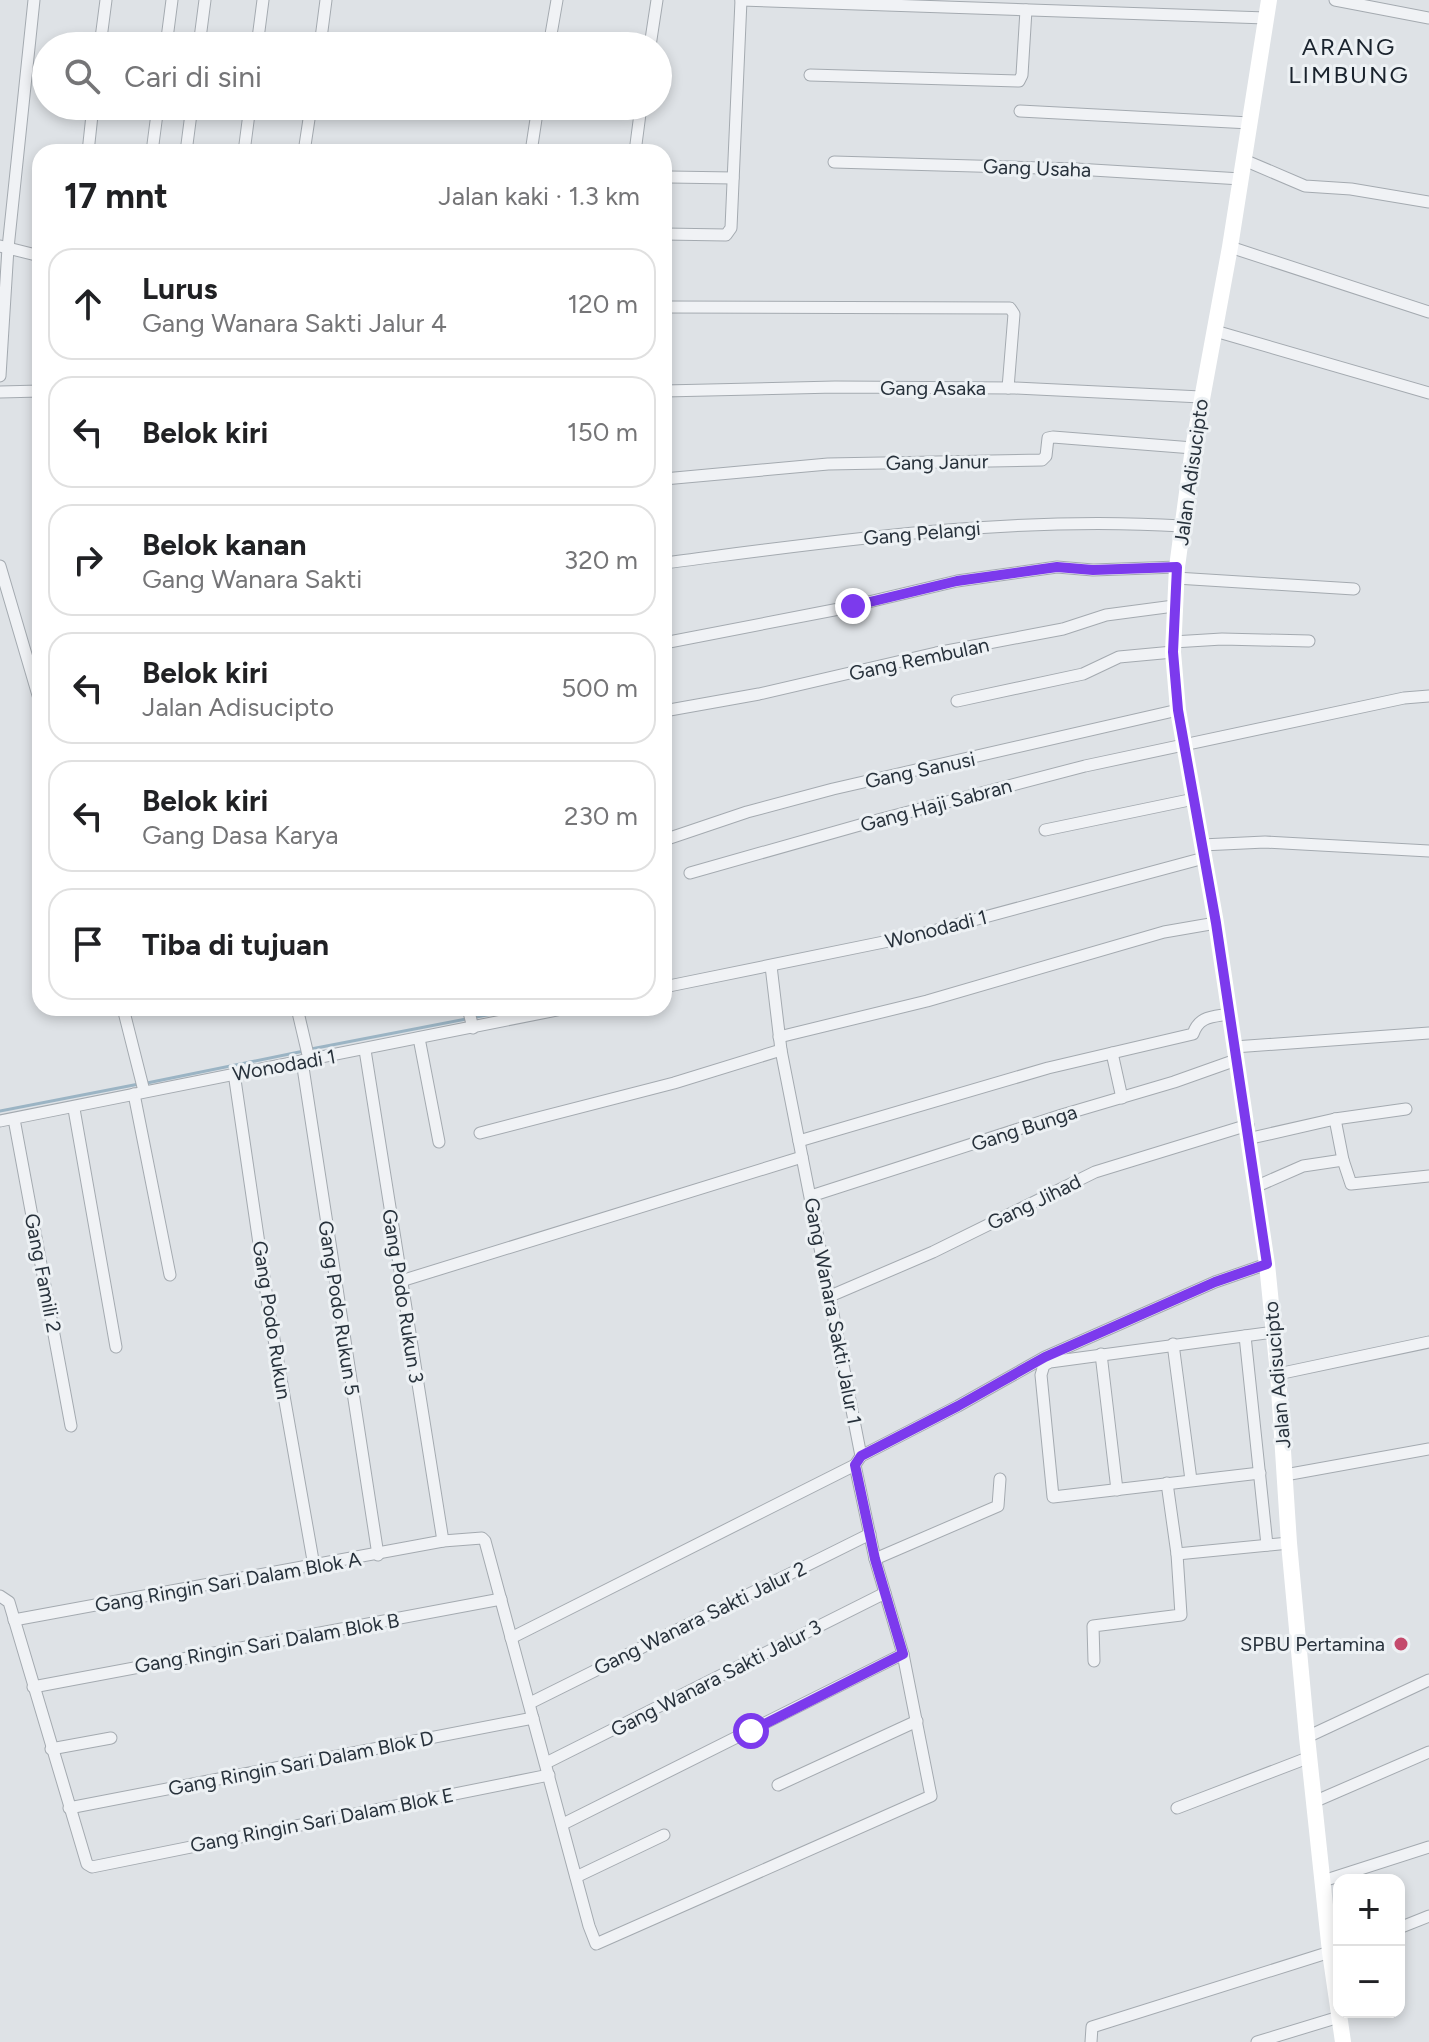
<!DOCTYPE html>
<html lang="id">
<meta charset="utf-8">
<style>
body{margin:0;font-family:Figtree,sans-serif;background:#f2f2f2;color:#202124}
.controls{position:absolute;right:24px;bottom:24px;display:grid;overflow:hidden;border-radius:16px;box-shadow:0 4px 12px #0003}
.controls button{width:72px;height:72px;display:grid;place-items:center;padding:0;border:0;border-bottom:2px solid #e0e0e0;background:#fff;color:#202124;font:40px sans-serif}
.stop{position:absolute;width:24px;height:24px;margin:-18px;border:6px solid #7c3aed;border-radius:50%;background:#fff}
.stop.end{background:#7c3aed;border-color:#fff;box-shadow:0 2px 8px #0008}
.list{margin:0;padding:0;list-style:none}
h2{display:flex;justify-content:space-between;align-items:center;height:104px;margin:0;padding:0 32px;font-size:34px}
h2 small{font-size:26px;font-weight:400;color:#757577}
.list li{display:grid;grid-template-columns:52px 1fr auto;gap:24px;align-items:center;box-sizing:border-box;height:112px;margin:0 16px 16px;padding:0 16px;border:2px solid #e0e0e0;border-radius:24px}
.list b{display:block;font-size:30px;white-space:nowrap}
.list p{margin:0;font-size:26px;white-space:nowrap;color:#757577}
.list em{font-size:26px;font-style:normal;color:#757577}
.icon{flex:none;width:44px;height:44px;fill:none;stroke:currentColor;stroke-width:2;stroke-linecap:round;stroke-linejoin:round}
.map{position:relative;flex:none;width:1429px;height:2042px;overflow:hidden}
.search{position:absolute;background:#fff;box-shadow:0 4px 12px #0003;left:32px;top:32px;width:640px;height:88px;display:flex;align-items:center;gap:20px;box-sizing:border-box;padding:0 28px;border-radius:44px;color:#757577;font-size:30px}
.panel{position:absolute;background:#fff;box-shadow:0 4px 12px #0003;left:32px;top:144px;width:640px;height:872px;border-radius:24px}
.map>svg:first-child{display:block}
.lines{fill:none;stroke-linecap:round;stroke-linejoin:round}
.stream{stroke:#9bb4c4;stroke-width:3}
.street-casing{stroke:#a4aab0;stroke-width:13}
.street{stroke:#f0f2f5;stroke-width:11}
.secondary{stroke:#fff;stroke-width:16}
.route{stroke:#7c3aed;stroke-width:10}
.poi-dot{fill:#c44a6c;stroke:#edf1f4;stroke-width:3}
.labels{text-anchor:middle;stroke-width:6;stroke-linejoin:round;paint-order:stroke}
.street-label{font-size:20px;fill:#28323c;stroke:#edf1f4}
.poi-label{font-size:20px;fill:#28323c;stroke:#edf1f4;text-anchor:end}
.quarter-label{font-size:24px;letter-spacing:2px;fill:#1a232d;stroke:#edf1f4}
</style>
<div class="map">
<svg width="1429" height="2042" viewBox="0 0 1429 2042">
<rect width="100%" height="100%" fill="#dee2e6"/>
<g class="lines">
<g class="stream">
<path d="M 311,1049 L 523,1008"/>
<path d="M 147,1083 L 304,1051"/>
<path d="M 0,1111 L 139,1084"/>
</g>
<defs>
<g id="street">
<path d="M 741,0 L 1266,18"/>
<path d="M 1335,0 L 1429,18"/>
<path d="M 100,46 L 106,0"/>
<path d="M 166,46 L 172,0"/>
<path d="M 199,46 L 205,0"/>
<path d="M 257,46 L 263,0"/>
<path d="M 320,46 L 326,0"/>
<path d="M 549,46 L 557,0"/>
<path d="M 650,46 L 657,0"/>
<path d="M 810,75 L 1019,81 L 1022,75 L 1026,10"/>
<path d="M 1020,111 L 1250,123"/>
<path d="M 88,152 L 93,106"/>
<path d="M 152,152 L 158,106"/>
<path d="M 186,152 L 192,106"/>
<path d="M 244,152 L 250,106"/>
<path d="M 304,152 L 311,106"/>
<path d="M 531,152 L 538,106"/>
<path d="M 635,152 L 641,106"/>
<path d="M 1244,160 L 1305,186 L 1351,189 L 1429,202"/>
<path d="M 834,162 L 1076,169 L 1241,179"/>
<path d="M 670,177 L 733,178"/>
<path d="M 664,234 L 726,235 L 731,228 L 741,0"/>
<path d="M 0,246 L 40,256"/>
<path d="M 1230,247 L 1429,312"/>
<path d="M 664,307 L 1010,308 L 1014,314 L 1008,388"/>
<path d="M 1215,331 L 1429,393"/>
<path d="M 0,376 L 8,248 L 34,0"/>
<path d="M 664,391 L 835,387 L 1015,388 L 1201,397"/>
<path d="M 0,392 L 40,391"/>
<path d="M 664,479 L 828,464 L 1042,460 L 1046,456 L 1048,438 L 1053,437 L 1193,448"/>
<path d="M 664,563 C 836,541 1009,515 1182,526"/>
<path d="M 0,566 L 40,702"/>
<path d="M 1176,578 L 1354,589"/>
<path d="M 1173,642 L 1222,639 L 1309,641"/>
<path d="M 664,643 L 839,609 L 957,581 L 1057,567 L 1093,570 L 1177,567"/>
<path d="M 957,701 L 1083,674 L 1119,657 L 1173,652"/>
<path d="M 664,711 L 759,694 L 936,653 L 1063,629 L 1106,615 L 1174,606"/>
<path d="M 1045,830 L 1194,799"/>
<path d="M 664,840 L 747,812 L 833,789 L 1178,710"/>
<path d="M 1202,845 L 1265,842 L 1429,851"/>
<path d="M 690,873 L 874,821 L 1085,766 L 1404,698 L 1429,696"/>
<path d="M 664,987 L 918,935 L 1204,858"/>
<path d="M 123,1008 L 144,1091"/>
<path d="M 297,1008 L 309,1059"/>
<path d="M 468,1008 L 473,1028"/>
<path d="M 779,1037 L 927,1001 L 1164,932 L 1216,923"/>
<path d="M 419,1038 L 439,1142"/>
<path d="M 1234,1047 L 1429,1033"/>
<path d="M 365,1050 L 443,1541"/>
<path d="M 1112,1053 L 1122,1098"/>
<path d="M 302,1061 L 378,1555"/>
<path d="M 234,1073 L 268,1305 L 314,1566"/>
<path d="M 134,1094 L 170,1275"/>
<path d="M 74,1109 L 116,1347"/>
<path d="M 14,1119 L 71,1426"/>
<path d="M 1335,1119 L 1343,1160 L 1351,1184 L 1429,1176"/>
<path d="M 0,1121 L 567,1008"/>
<path d="M 480,1133 L 674,1083 L 781,1050"/>
<path d="M 1247,1139 L 1335,1119 L 1406,1109"/>
<path d="M 799,1141 L 1048,1068 L 1193,1034 C 1199,1016 1212,1017 1229,1014"/>
<path d="M 1255,1187 L 1303,1166 L 1343,1160"/>
<path d="M 811,1196 L 1062,1115 L 1174,1082 L 1236,1060"/>
<path d="M 401,1281 L 802,1157"/>
<path d="M 828,1297 L 933,1252 L 1095,1172 L 1248,1125"/>
<path d="M 1245,1336 L 1267,1545"/>
<path d="M 1173,1344 L 1191,1480"/>
<path d="M 1101,1354 L 1117,1490"/>
<path d="M 1278,1374 L 1429,1342"/>
<path d="M 861,1456 L 958,1406 L 1045,1357 L 1215,1282 L 1267,1264"/>
<path d="M 1260,1473 L 1053,1497 L 1041,1375 L 1044,1365 L 1050,1362 L 1274,1332"/>
<path d="M 1285,1475 L 1429,1449"/>
<path d="M 1177,1554 L 1289,1543"/>
<path d="M 875,1559 L 998,1506 L 1000,1479"/>
<path d="M 0,1596 L 9,1602 L 87,1864 L 92,1867 L 549,1775"/>
<path d="M 14,1620 L 443,1541 L 482,1538 L 485,1541 L 589,1926 L 596,1944 L 931,1796 L 903,1654 L 875,1559 L 855,1465"/>
<path d="M 511,1638 L 855,1465 L 861,1456 L 781,1050 L 771,966"/>
<path d="M 1094,1661 L 1093,1626 L 1181,1615 L 1177,1554 L 1167,1483"/>
<path d="M 33,1687 L 501,1599"/>
<path d="M 530,1703 L 870,1534"/>
<path d="M 1307,1737 L 1429,1680"/>
<path d="M 51,1749 L 111,1738"/>
<path d="M 546,1763 L 885,1593"/>
<path d="M 778,1785 L 917,1721"/>
<path d="M 1316,1801 L 1429,1752"/>
<path d="M 69,1808 L 533,1718"/>
<path d="M 1177,1808 L 1310,1757"/>
<path d="M 563,1824 L 903,1654"/>
<path d="M 576,1877 L 664,1835"/>
<path d="M 1323,1881 L 1429,1847"/>
<path d="M 1399,1928 L 1429,1916"/>
<path d="M 1091,2042 L 1092,2027 L 1330,1952"/>
<path d="M 1257,2042 L 1339,2017"/>
</g>
</defs>
<use href="#street" class="street-casing"/>
<use href="#street" class="street"/>
<path class="secondary" d="M 1269,0 L 1230,247 L 1193,448 L 1177,567 L 1173,652 L 1178,710 L 1216,923 L 1267,1264 L 1278,1374 L 1289,1543 L 1307,1737 L 1330,1952 L 1343,2042"/>
</g>
<g class="lines">
<path class="route" d="M 751,1731 L 903,1654 L 875,1559 L 855,1465 L 861,1456 L 958,1406 L 1045,1357 L 1215,1282 L 1267,1264 L 1216,923 L 1178,710 L 1173,652 L 1177,567 L 1093,570 L 1057,567 L 957,581 L 853,606"/>
</g>
<circle class="poi-dot" cx="1401" cy="1644" r="8"/>
<g class="labels">
<g class="street-label">
<text transform="translate(1037 168) rotate(2)" y="7">Gang Usaha</text>
<text x="933" y="395">Gang Asaka</text>
<text transform="translate(937 462) rotate(-1)" y="7">Gang Janur</text>
<text transform="translate(1191 472) rotate(-82)" y="7">Jalan Adisucipto</text>
<text transform="translate(922 533) rotate(-5)" y="7">Gang Pelangi</text>
<text transform="translate(919 659) rotate(-12)" y="7">Gang Rembulan</text>
<text transform="translate(920 770) rotate(-12)" y="7">Gang Sanusi</text>
<text transform="translate(936 805) rotate(-15)" y="7">Gang Haji Sabran</text>
<text transform="translate(936 929) rotate(-14)" y="7">Wonodadi 1</text>
<text transform="translate(284 1065) rotate(-10)" y="7">Wonodadi 1</text>
<text transform="translate(1024 1128) rotate(-18)" y="7">Gang Bunga</text>
<text transform="translate(1034 1202) rotate(-26)" y="7">Gang Jihad</text>
<text transform="translate(43 1273) rotate(79)" y="7">Gang Famili 2</text>
<text transform="translate(403 1296) rotate(81)" y="7">Gang Podo Rukun 3</text>
<text transform="translate(339 1308) rotate(81)" y="7">Gang Podo Rukun 5</text>
<text transform="translate(833 1311) rotate(79)" y="7">Gang Wanara Sakti Jalur 1</text>
<text transform="translate(272 1320) rotate(81)" y="7">Gang Podo Rukun</text>
<text transform="translate(1277 1375) rotate(-95)" y="7">Jalan Adisucipto</text>
<text transform="translate(228 1582) rotate(-10)" y="7">Gang Ringin Sari Dalam Blok A</text>
<text transform="translate(700 1618) rotate(-26)" y="7">Gang Wanara Sakti Jalur 2</text>
<text transform="translate(267 1643) rotate(-10)" y="7">Gang Ringin Sari Dalam Blok B</text>
<text transform="translate(716 1678) rotate(-27)" y="7">Gang Wanara Sakti Jalur 3</text>
<text transform="translate(301 1763) rotate(-11)" y="7">Gang Ringin Sari Dalam Blok D</text>
<text transform="translate(322 1820) rotate(-11)" y="7">Gang Ringin Sari Dalam Blok E</text>
</g>
<g class="poi-label">
<text x="1385" y="1651">SPBU Pertamina</text>
</g>
<g class="quarter-label">
<text x="1349" y="55">ARANG<tspan x="1349" dy="28">LIMBUNG</tspan></text>
</g>
</g>
</svg>
<div class="controls">
<button>+</button>
<button>−</button>
</div>
<div class="stop" style="left:751px;top:1731px"></div>
<div class="stop end" style="left:853px;top:606px"></div>
<div class="search"><svg class="icon" aria-label="search" viewBox="0 0 24 24"><circle cx="10" cy="10" r="6"/><path d="M15 15l6 6"/></svg>Cari di sini</div>
<section class="panel">
<h2>17 mnt<small>Jalan kaki · 1.3 km</small></h2>
<ul class="list">
<li><svg class="icon" aria-label="ahead" viewBox="0 0 24 24"><path d="M12 20V5M6 11l6-6 6 6"/></svg><div><b>Lurus</b><p>Gang Wanara Sakti Jalur 4</p></div><em>120 m</em></li>
<li><svg class="icon" aria-label="left" viewBox="0 0 24 24"><path d="M17 20v-9H6M10 6l-5 5 5 5"/></svg><div><b>Belok kiri</b></div><em>150 m</em></li>
<li><svg class="icon" aria-label="right" viewBox="0 0 24 24"><path d="M7 20v-9h11M14 6l5 5-5 5"/></svg><div><b>Belok kanan</b><p>Gang Wanara Sakti</p></div><em>320 m</em></li>
<li><svg class="icon" aria-label="left" viewBox="0 0 24 24"><path d="M17 20v-9H6M10 6l-5 5 5 5"/></svg><div><b>Belok kiri</b><p>Jalan Adisucipto</p></div><em>500 m</em></li>
<li><svg class="icon" aria-label="left" viewBox="0 0 24 24"><path d="M17 20v-9H6M10 6l-5 5 5 5"/></svg><div><b>Belok kiri</b><p>Gang Dasa Karya</p></div><em>230 m</em></li>
<li><svg class="icon" aria-label="arrive" viewBox="0 0 24 24"><path d="M6 21V4h12l-3 4 3 4H6"/></svg><div><b>Tiba di tujuan</b></div></li>
</ul>
</section>
</div>
